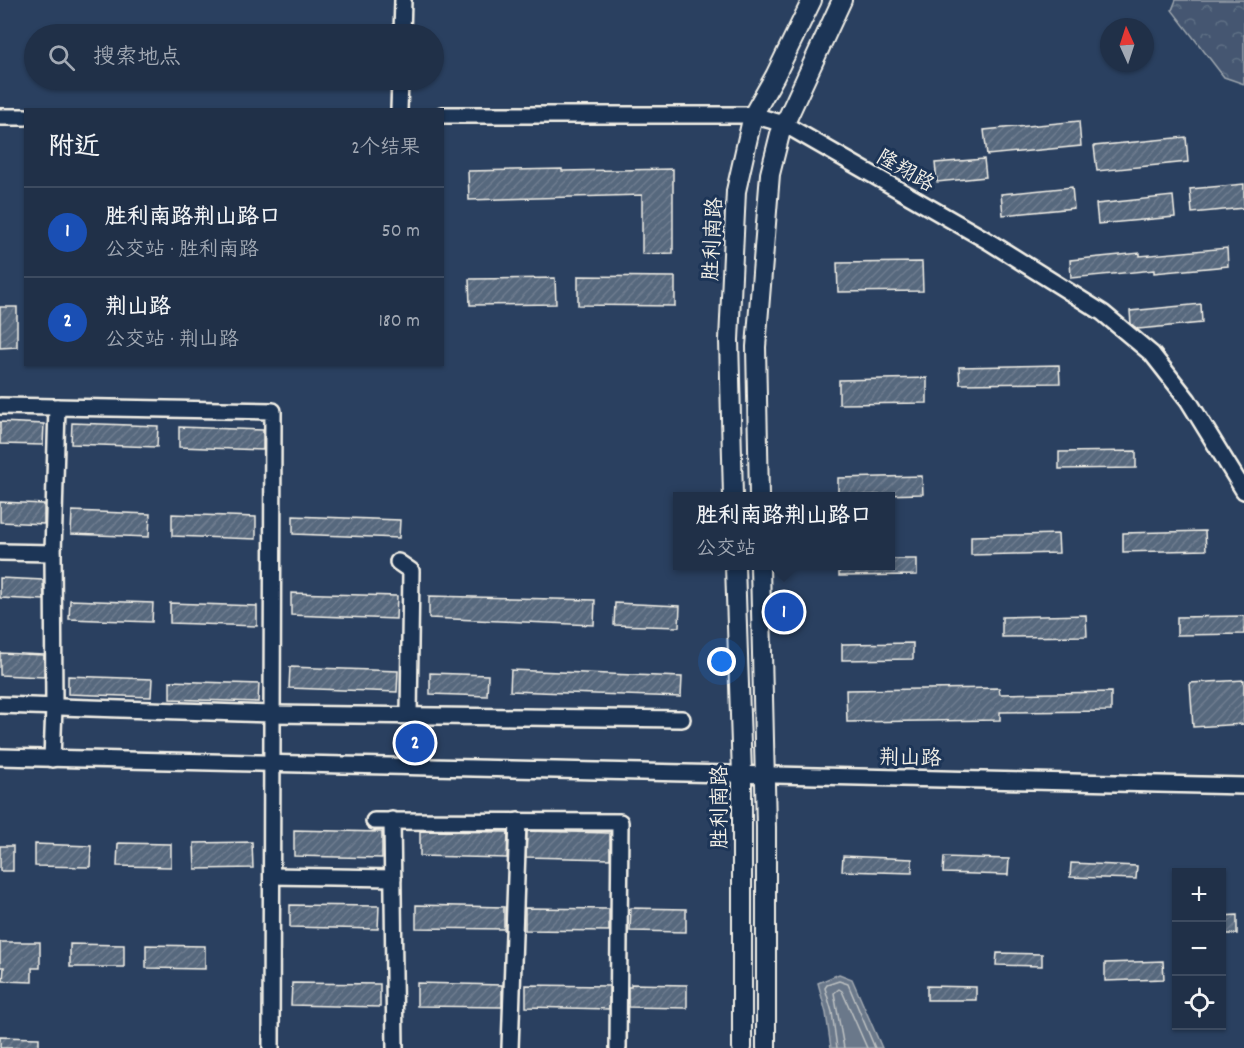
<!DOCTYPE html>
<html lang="zh">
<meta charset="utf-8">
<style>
body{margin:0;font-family:Dekko,"LXGW WenKai TC",sans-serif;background:#28384f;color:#f1f3f6}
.controls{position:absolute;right:18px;bottom:18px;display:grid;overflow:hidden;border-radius:0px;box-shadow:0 2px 4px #0004}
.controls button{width:54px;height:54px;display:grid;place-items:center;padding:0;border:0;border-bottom:2px solid #3d4b60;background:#203048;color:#f1f3f6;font:30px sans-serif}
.compass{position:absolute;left:1100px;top:18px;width:54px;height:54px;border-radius:50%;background:#203048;box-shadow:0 2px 4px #0004;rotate:357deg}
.you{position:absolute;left:722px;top:662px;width:21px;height:21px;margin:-15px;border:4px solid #fff;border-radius:50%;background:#1a73e8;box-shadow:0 0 0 9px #1a73e833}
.badge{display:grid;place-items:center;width:39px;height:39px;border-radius:50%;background:#95b2f1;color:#fff;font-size:20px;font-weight:700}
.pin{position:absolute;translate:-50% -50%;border:3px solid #fff;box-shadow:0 2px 6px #0006}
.popup{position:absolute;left:673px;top:492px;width:222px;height:78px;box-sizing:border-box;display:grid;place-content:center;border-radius:0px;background:#203048;filter:drop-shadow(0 2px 4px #0005);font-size:20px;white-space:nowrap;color:#a2a9b4}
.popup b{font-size:22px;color:#f1f3f6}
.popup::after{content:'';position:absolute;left:50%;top:100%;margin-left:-12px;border:12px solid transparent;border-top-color:#203048}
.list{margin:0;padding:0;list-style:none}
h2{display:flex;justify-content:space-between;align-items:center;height:78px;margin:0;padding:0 24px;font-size:26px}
h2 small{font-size:20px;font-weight:400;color:#a2a9b4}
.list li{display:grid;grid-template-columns:39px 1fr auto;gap:18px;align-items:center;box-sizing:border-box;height:90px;padding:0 24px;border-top:2px solid #3d4b60}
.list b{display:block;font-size:22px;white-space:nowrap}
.list p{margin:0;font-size:20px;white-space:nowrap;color:#a2a9b4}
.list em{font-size:20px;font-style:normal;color:#a2a9b4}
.icon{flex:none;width:33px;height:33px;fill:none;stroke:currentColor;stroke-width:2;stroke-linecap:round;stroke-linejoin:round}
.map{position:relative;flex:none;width:1244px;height:1048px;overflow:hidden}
.search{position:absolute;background:#203048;box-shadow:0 2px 4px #0004;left:24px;top:24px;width:420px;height:66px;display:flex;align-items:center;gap:15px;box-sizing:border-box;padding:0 21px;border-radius:33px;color:#a2a9b4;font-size:22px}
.panel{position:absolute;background:#203048;box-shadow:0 2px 4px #0004;left:24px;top:108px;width:420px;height:258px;border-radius:0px}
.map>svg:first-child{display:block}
.forest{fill:url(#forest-crowns);stroke:#9ca4ac;stroke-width:1.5}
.water{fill:#6a788a;stroke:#a1a8b0;stroke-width:1.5}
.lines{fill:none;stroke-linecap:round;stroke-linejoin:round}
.shore{stroke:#bdc1c2;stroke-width:1.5}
.building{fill:url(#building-hatch);stroke:#f4f1e8;stroke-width:1.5}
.minor-casing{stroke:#f4f1e8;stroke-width:20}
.major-casing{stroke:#f4f1e8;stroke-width:22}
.minor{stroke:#1d3557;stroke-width:15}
.major{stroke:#1d3557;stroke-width:18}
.labels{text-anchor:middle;stroke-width:6;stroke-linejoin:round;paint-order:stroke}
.street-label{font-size:21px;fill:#f4f1e8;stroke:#1d3557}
</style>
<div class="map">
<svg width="1244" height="1048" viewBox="0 0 1244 1048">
<defs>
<pattern id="forest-crowns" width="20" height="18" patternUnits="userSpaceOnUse" patternTransform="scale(1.5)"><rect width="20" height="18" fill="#445771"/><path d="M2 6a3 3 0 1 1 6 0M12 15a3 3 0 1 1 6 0" fill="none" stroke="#607085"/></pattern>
<pattern id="building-hatch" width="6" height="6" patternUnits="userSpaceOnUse" patternTransform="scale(1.5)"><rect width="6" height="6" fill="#56677d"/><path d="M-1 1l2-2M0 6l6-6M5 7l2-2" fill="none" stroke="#6f7d8f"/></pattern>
</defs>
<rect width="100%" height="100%" fill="#2a4060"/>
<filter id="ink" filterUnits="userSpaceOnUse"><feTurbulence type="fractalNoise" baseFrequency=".0167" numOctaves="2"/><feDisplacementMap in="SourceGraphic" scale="12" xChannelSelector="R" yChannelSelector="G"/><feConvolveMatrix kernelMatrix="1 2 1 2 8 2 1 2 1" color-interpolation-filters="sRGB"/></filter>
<g filter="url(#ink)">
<path class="forest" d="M 1176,0 L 1244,0 L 1244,84 L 1224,77 L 1172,10 Z"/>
<path class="water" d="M 839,974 L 852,979 L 882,1048 L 831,1048 L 826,1013 L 818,983 Z"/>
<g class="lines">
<g class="shore">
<path d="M 837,1048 L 832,1012 L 825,988 L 827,985 L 839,981 L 848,984 L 875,1048"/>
<path d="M 844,1048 L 834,993 L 839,989 L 842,991 L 867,1048"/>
</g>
</g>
<g class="building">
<path d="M 1079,121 L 1081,146 L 987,155 L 984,130 Z"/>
<path d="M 1186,137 L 1188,162 L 1097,171 L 1094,146 Z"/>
<path d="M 984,159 L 986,177 L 937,182 L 935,163 Z"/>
<path d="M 562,169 L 562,171 L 673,169 L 673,253 L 642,254 L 642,195 L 469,200 L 468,171 Z"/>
<path d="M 1244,184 L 1244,208 L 1192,213 L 1190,189 Z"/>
<path d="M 1072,187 L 1074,208 L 1003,215 L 1001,194 Z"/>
<path d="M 1173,196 L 1175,217 L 1098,224 L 1096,204 Z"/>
<path d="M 1227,248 L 1228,266 L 1154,273 L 1154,270 L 1071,278 L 1070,260 L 1140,253 L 1140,256 Z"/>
<path d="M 922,262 L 923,291 L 838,292 L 837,263 Z"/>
<path d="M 578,276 L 675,277 L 675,306 L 578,305 Z"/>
<path d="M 555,278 L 556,304 L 470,305 L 469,279 Z"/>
<path d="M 1201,304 L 1202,323 L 1138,329 L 1131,324 L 1130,311 Z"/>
<path d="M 0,307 L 17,307 L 17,347 L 0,348 Z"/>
<path d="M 1059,365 L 1060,383 L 960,384 L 959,367 Z"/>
<path d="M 927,378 L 927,403 L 839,404 L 839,380 Z"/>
<path d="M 0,422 L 44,424 L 43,445 L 0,444 Z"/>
<path d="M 72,423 L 158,426 L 157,447 L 71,444 Z"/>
<path d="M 179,427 L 263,430 L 263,450 L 179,447 Z"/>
<path d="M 1136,451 L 1136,468 L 1059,469 L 1059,452 Z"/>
<path d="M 922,476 L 923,494 L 838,496 L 838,478 Z"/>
<path d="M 0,502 L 44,504 L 44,524 L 0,522 Z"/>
<path d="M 72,511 L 150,514 L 149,537 L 71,534 Z"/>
<path d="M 172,514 L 256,517 L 256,539 L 172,536 Z"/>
<path d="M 293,516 L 400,520 L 399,538 L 293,534 Z"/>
<path d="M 1205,531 L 1206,550 L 1123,552 L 1123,533 Z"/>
<path d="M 1058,534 L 1059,553 L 971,555 L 971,536 Z"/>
<path d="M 891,559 L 917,559 L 917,575 L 839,576 L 839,566 L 891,566 Z"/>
<path d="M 0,578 L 43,580 L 44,600 L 0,598 Z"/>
<path d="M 291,593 L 397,596 L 396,619 L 291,615 Z"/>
<path d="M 429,596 L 595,600 L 594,625 L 429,618 Z"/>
<path d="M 70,600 L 153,603 L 152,622 L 69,619 Z"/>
<path d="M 170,603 L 257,606 L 257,626 L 170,623 Z"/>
<path d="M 615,603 L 680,606 L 679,627 L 614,625 Z"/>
<path d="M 1086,615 L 1087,636 L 1002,637 L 1002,617 Z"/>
<path d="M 1244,616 L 1244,634 L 1177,635 L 1177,617 Z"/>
<path d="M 913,643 L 913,659 L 842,660 L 842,644 Z"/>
<path d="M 0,653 L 44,655 L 44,677 L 0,675 Z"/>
<path d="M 290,667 L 398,671 L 397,692 L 289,688 Z"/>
<path d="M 511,670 L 682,677 L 681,697 L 510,691 Z"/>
<path d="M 430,673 L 488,675 L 487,696 L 430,694 Z"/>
<path d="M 68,676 L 152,679 L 151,697 L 68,694 Z"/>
<path d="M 1244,680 L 1244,724 L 1193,727 L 1190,683 Z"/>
<path d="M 170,681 L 259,684 L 258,702 L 170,699 Z"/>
<path d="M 999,688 L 1000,694 L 1111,692 L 1111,711 L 1000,712 L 1000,720 L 847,722 L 846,690 Z"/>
<path d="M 294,830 L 382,832 L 382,858 L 294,856 Z"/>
<path d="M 420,831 L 508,832 L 507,858 L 420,856 Z"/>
<path d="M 527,831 L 610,833 L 610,859 L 526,857 Z"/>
<path d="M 252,842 L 253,868 L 195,869 L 194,843 Z"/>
<path d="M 118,843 L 171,844 L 171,867 L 117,866 Z"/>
<path d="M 35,844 L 91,846 L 90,867 L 35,866 Z"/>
<rect x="0" y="846" width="13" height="25"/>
<path d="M 843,856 L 912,859 L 912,873 L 842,871 Z"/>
<path d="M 944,857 L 1009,859 L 1008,875 L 943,873 Z"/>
<path d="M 1071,863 L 1137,866 L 1136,879 L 1070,877 Z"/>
<path d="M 290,905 L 379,906 L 378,929 L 290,927 Z"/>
<path d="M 416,905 L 504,907 L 504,929 L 416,928 Z"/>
<path d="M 525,908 L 609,909 L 609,931 L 525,930 Z"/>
<path d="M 631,908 L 686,909 L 686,932 L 630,931 Z"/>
<path d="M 1237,915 L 1237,934 L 1221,934 L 1221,916 Z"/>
<path d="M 0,942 L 40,942 L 40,968 L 32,968 L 32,982 L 3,981 L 4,967 L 0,967 Z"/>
<path d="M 70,944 L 124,945 L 124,967 L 70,967 Z"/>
<path d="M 146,945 L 205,946 L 205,969 L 146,968 Z"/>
<path d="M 997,953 L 1042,954 L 1042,966 L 996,965 Z"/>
<path d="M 1163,961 L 1164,979 L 1105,981 L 1105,963 Z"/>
<path d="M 292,983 L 380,984 L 380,1007 L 291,1005 Z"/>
<path d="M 417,983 L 502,985 L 502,1007 L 417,1006 Z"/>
<path d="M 631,984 L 687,985 L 687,1008 L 628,1007 L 628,987 L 631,987 Z"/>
<path d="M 526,985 L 609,986 L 609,1009 L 526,1007 Z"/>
<path d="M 927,986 L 976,987 L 976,1000 L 927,1000 Z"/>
<path d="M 0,1037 L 39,1038 L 39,1048 L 0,1048 Z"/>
</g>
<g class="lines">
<defs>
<g id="minor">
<path d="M 402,34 L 403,0"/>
<path d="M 399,110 L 400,80"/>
<path d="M 442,115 L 753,115 L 784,124 L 988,241 L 1103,313 L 1152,354 L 1188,400 L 1244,491"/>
<path d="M 0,117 L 26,117"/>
<path d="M 0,406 L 273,411 L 271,1048"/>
<path d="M 0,552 L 53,553"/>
<path d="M 398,562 L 411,571 L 409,715"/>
<path d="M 0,705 L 272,714 L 682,719"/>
<path d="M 0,757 L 1244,786"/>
<path d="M 52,759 L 54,707 L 53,553 L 57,407"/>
<path d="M 392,820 L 395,1048"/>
<path d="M 374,821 L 620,822 L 618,1048"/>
<path d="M 272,876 L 393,878"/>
<path d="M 510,1048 L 518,821"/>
</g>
<g id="major">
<path d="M 733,496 L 729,340 L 736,191 L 753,115 L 775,76 L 812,0"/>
<path d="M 759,496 L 756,347 L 770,174 L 780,134 L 842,0"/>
<path d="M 735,566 L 742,774 L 742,1048"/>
<path d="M 760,566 L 766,827 L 766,1048"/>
</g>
</defs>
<use href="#minor" class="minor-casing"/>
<use href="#major" class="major-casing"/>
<use href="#minor" class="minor"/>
<use href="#major" class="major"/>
</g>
</g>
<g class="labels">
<g class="street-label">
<text transform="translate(906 170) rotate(30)" y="7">隆翔路</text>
<text transform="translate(712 239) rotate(-87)" y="7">胜利南路</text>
<text transform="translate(910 757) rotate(1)" y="7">荆山路</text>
<text transform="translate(719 807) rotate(-90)" y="7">胜利南路</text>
</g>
</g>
</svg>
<div class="controls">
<button>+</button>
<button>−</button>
<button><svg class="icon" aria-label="locate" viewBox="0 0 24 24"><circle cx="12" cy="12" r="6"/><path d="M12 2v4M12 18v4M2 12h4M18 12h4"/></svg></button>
</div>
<svg class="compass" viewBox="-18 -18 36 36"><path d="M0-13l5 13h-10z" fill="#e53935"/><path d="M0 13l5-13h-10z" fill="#a2a9b4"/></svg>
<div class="you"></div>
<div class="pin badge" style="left:784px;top:612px;background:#1a4fb4">1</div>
<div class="popup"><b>胜利南路荆山路口</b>公交站</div>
<div class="pin badge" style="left:415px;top:743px;background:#1a4fb4">2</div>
<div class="search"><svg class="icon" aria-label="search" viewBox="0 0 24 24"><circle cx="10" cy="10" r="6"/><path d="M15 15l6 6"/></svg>搜索地点</div>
<section class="panel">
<h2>附近<small>2个结果</small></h2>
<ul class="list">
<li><span class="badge" style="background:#1a4fb4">1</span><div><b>胜利南路荆山路口</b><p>公交站 · 胜利南路</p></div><em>50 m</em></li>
<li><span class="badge" style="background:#1a4fb4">2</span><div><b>荆山路</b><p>公交站 · 荆山路</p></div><em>180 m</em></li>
</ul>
</section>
</div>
